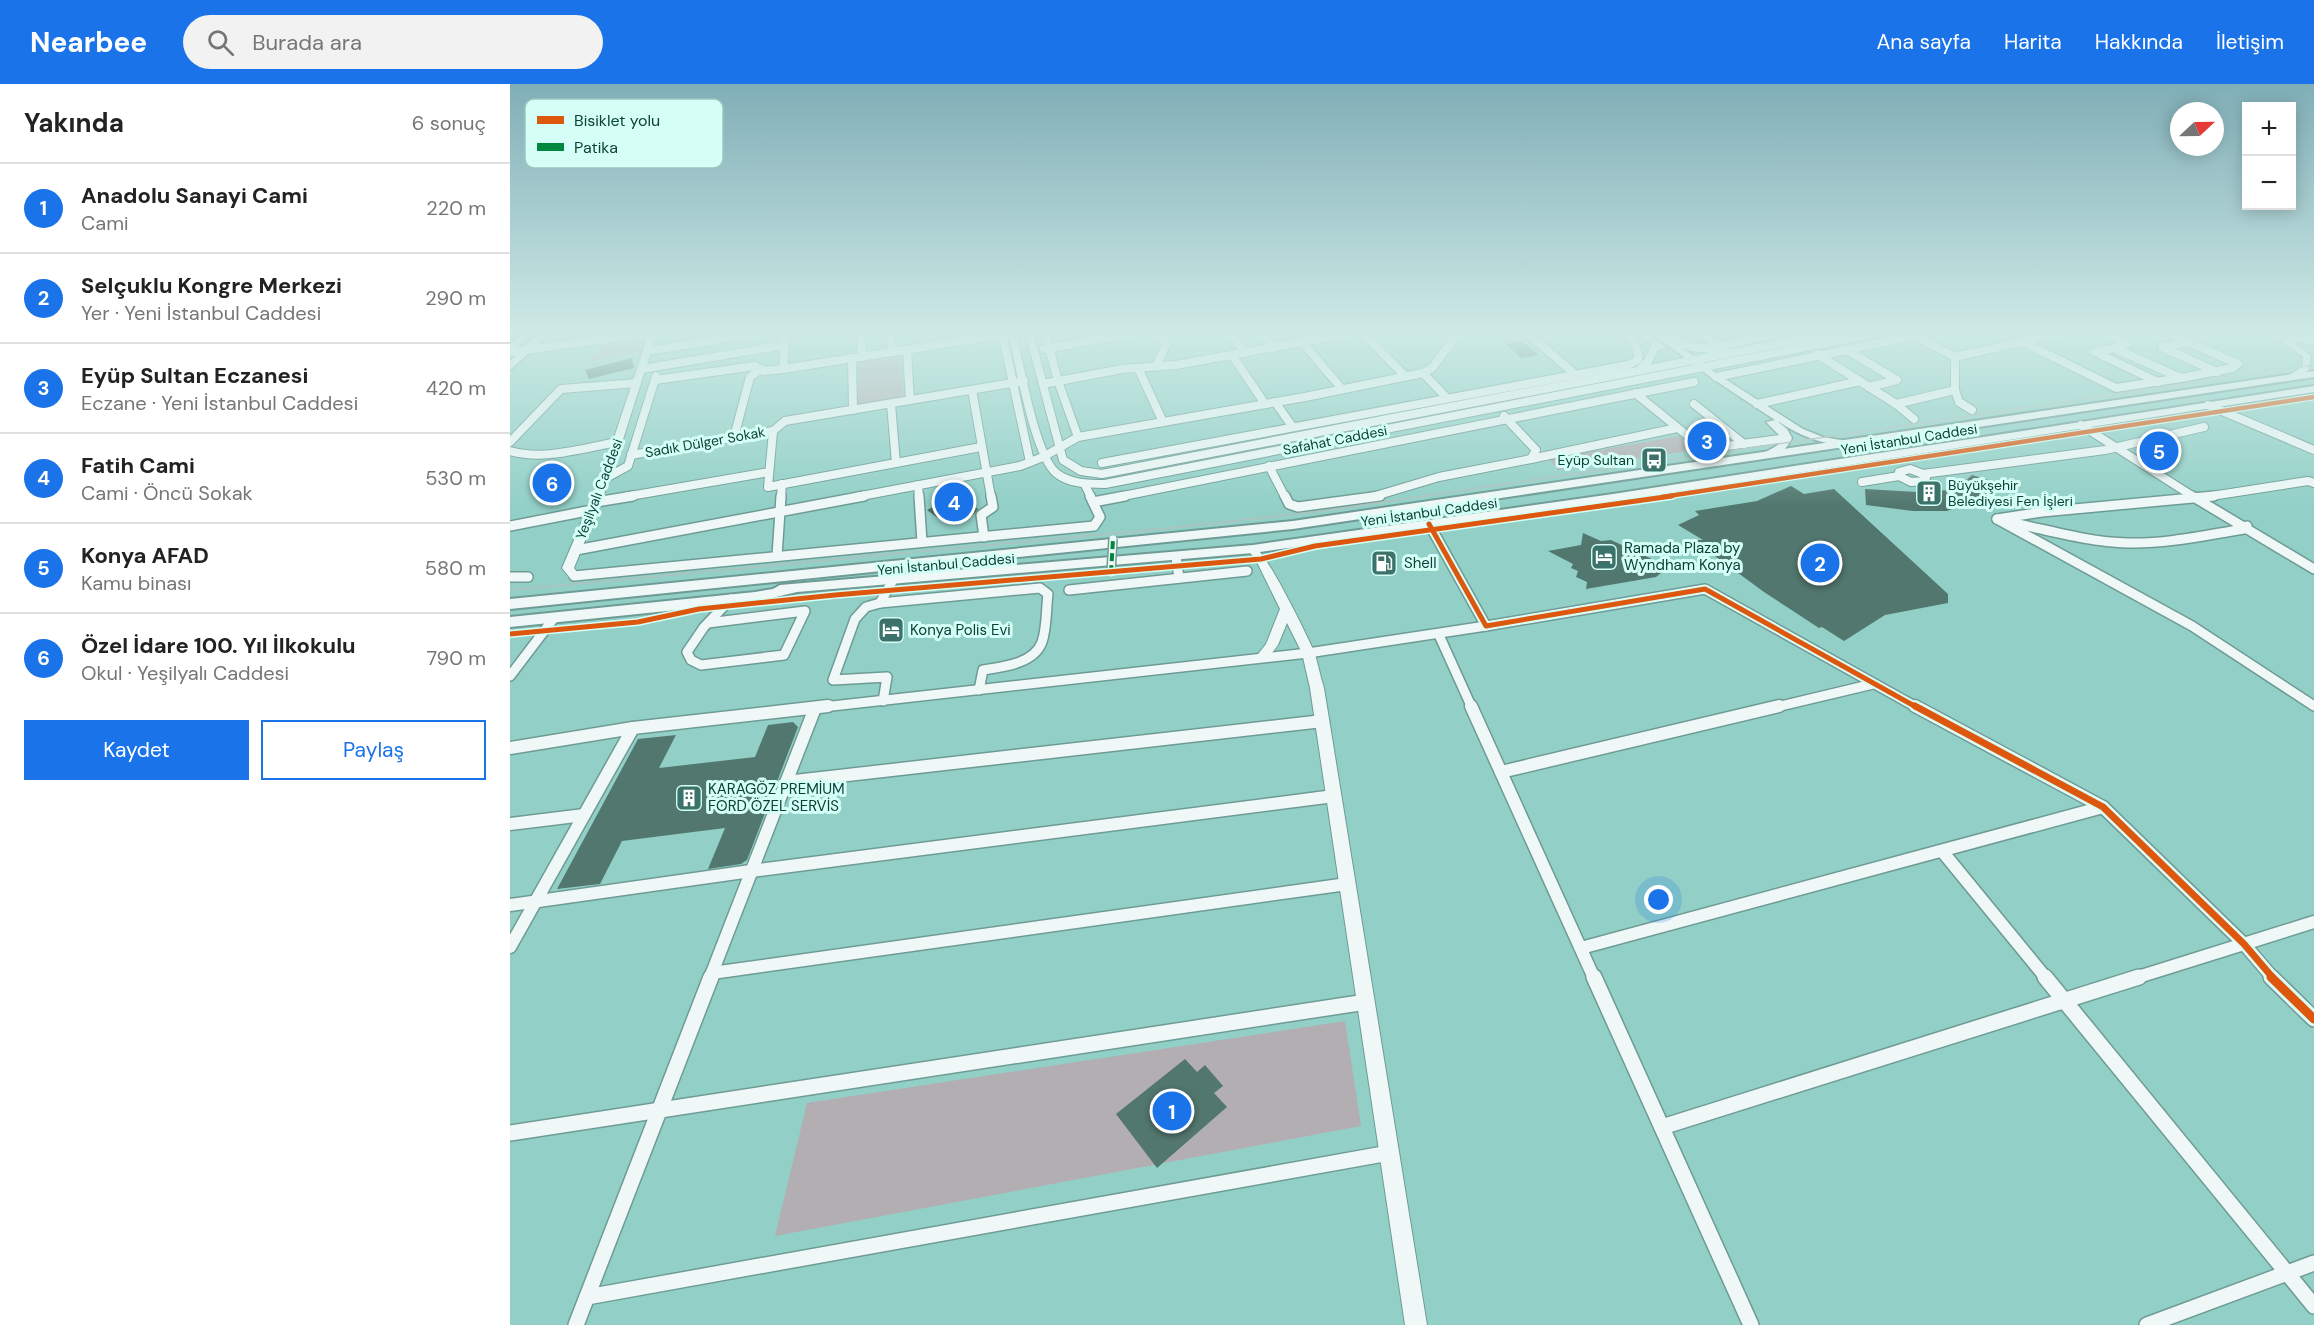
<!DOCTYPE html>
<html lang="tr">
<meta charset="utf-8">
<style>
body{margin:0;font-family:"DM Sans",sans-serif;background:#f2f2f2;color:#222}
.controls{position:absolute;right:18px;top:18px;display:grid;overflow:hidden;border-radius:0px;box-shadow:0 3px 15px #0003}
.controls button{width:54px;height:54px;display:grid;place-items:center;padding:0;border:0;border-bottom:2px solid #e0e0e0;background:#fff;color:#222;font:30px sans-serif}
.compass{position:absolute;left:1660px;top:18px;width:54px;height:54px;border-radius:50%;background:#fff;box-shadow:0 3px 15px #0003;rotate:68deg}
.you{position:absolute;left:1149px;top:816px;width:21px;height:21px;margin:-15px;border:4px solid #fff;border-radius:50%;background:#1a73e8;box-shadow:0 0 0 9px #1a73e833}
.badge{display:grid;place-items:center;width:39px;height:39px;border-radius:50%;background:#1a73e8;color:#fff;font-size:20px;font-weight:700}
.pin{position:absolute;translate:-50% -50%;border:3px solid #fff;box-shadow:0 2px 6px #0006}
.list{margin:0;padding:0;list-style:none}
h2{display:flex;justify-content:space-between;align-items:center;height:78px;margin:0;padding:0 24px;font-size:26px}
h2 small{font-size:20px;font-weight:400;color:#767676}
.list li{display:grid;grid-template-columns:39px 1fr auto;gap:18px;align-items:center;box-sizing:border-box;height:90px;padding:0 24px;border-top:2px solid #e0e0e0}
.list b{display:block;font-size:22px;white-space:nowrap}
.list p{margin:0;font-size:20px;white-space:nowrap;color:#767676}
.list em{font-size:20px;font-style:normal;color:#767676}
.actions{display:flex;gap:12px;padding:18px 24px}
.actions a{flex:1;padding:14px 0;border:2px solid #1a73e8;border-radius:0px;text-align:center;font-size:21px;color:#1a73e8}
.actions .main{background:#1a73e8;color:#fff}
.icon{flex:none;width:33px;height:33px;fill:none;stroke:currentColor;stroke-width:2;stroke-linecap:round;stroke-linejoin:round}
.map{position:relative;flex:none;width:1804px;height:1241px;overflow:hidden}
header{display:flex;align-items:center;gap:36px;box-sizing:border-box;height:84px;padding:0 30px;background:#1a73e8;color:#fff}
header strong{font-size:28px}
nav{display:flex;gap:33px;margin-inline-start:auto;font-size:21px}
.search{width:420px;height:54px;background:#f2f2f2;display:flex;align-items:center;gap:15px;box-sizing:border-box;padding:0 21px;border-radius:33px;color:#767676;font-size:22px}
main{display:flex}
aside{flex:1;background:#fff}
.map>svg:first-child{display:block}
.green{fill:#b2aeb2}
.building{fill:#52776f}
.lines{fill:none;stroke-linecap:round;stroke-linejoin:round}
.minor-far3-casing{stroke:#6e9b95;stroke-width:10}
.minor-far2-casing{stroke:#6e9b95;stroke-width:12}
.minor-far1-casing{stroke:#6e9b95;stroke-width:15}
.minor-casing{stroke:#6e9b95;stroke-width:18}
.tertiary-casing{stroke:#6e9b95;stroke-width:2}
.secondary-casing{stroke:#6e9b95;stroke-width:3}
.trunk-casing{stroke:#6e9b95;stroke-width:4}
.minor-far3{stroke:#eff8f7;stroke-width:8}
.minor-far2{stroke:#eff8f7;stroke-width:9}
.minor-far1{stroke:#eff8f7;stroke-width:12}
.minor{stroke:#eff8f7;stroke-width:15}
.tertiary{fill:#eff8f7;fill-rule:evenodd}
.secondary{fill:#eff8f7;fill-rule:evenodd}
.trunk{fill:#eff8f7;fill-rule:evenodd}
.tram{stroke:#afc1be;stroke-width:1.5}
.pedestrian-bridge-casing{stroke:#6e9b95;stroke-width:10;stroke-linecap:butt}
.pedestrian-bridge{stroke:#eff8f7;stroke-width:7}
.quiet{stroke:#00873e;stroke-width:4;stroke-dasharray:8 4;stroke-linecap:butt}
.cycleway-far3-casing{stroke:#d5fff6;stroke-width:7}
.cycleway-far2-casing{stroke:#d5fff6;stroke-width:8}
.cycleway-far1-casing{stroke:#d5fff6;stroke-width:10}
.cycleway-casing{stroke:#d5fff6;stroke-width:13}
.cycleway-far3{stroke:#dd580e;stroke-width:4.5}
.cycleway-far2{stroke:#dd580e;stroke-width:5}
.cycleway-far1{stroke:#dd580e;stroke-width:7}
.cycleway{stroke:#dd580e;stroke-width:9}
.labels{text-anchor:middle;stroke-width:6;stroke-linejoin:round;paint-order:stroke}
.far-street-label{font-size:14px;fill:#0c413a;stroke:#d5fff6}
.far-poi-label{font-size:14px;fill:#0c413a;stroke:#d5fff6;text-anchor:end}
.poi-label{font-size:15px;fill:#0c413a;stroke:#d5fff6;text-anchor:start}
.key{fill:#d5fff6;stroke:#99c6be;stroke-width:1.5}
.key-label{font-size:16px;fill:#0c413a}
</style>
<header>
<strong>Nearbee</strong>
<div class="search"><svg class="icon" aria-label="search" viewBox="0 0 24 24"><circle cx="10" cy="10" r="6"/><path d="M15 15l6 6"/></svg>Burada ara</div>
<nav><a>Ana sayfa</a><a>Harita</a><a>Hakkında</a><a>İletişim</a></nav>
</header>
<main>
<aside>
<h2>Yakında<small>6 sonuç</small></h2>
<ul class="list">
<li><span class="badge">1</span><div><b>Anadolu Sanayi Cami</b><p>Cami</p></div><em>220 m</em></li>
<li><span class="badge">2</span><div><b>Selçuklu Kongre Merkezi</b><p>Yer · Yeni İstanbul Caddesi</p></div><em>290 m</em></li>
<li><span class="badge">3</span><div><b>Eyüp Sultan Eczanesi</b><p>Eczane · Yeni İstanbul Caddesi</p></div><em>420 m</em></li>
<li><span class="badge">4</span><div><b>Fatih Cami</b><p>Cami · Öncü Sokak</p></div><em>530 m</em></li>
<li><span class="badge">5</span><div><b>Konya AFAD</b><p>Kamu binası</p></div><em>580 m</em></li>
<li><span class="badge">6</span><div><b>Özel İdare 100. Yıl İlkokulu</b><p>Okul · Yeşilyalı Caddesi</p></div><em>790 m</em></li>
</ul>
<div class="actions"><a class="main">Kaydet</a><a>Paylaş</a></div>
</aside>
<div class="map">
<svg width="1804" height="1241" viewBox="0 0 1804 1241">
<rect width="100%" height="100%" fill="#92d0c7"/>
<g class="green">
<path d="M 138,254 L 131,268 L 79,277 L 96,259 Z"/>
<path d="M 391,269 L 394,315 L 348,323 L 349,276 Z"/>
<path d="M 1169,352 L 1185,366 L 1048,386 L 1039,375 Z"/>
<path d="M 835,937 L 851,1042 L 265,1152 L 297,1019 Z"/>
</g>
<g class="building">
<path d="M 1012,257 L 1029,271 L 1011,274 L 996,260 Z"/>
<path d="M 122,274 L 124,284 L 79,295 L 75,286 Z"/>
<path d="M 1462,391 L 1491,400 L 1483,409 L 1437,427 L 1403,427 L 1356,421 L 1355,405 L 1407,408 L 1440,406 L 1451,401 Z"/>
<path d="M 1281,402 L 1294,410 L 1324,405 L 1438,510 L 1438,519 L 1375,531 L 1334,557 L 1312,543 L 1309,544 L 1254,508 L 1183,456 L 1193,456 L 1168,441 L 1189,431 L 1185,427 L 1247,417 Z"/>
<path d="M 446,411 L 468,425 L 464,430 L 454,435 L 446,430 L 432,437 L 417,426 Z"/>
<path d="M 1073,449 L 1091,457 L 1101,456 L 1159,483 L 1146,493 L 1076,505 L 1077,498 L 1066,493 L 1068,487 L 1061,484 L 1063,480 L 1038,467 L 1071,461 Z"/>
<path d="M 283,638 L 288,643 L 237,776 L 231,780 L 198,785 L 215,744 L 112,757 L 90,800 L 47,805 L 128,655 L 166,651 L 149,684 L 245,673 L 258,641 Z"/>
<path d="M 675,975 L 687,988 L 695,981 L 713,1002 L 704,1009 L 717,1023 L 647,1084 L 606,1030 Z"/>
</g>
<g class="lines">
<defs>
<g id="minor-far3">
<path d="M 351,248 L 352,273"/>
<path d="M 380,248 L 382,268"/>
<path d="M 492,248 L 520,378"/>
<path d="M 502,248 C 509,278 525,371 546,389 C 560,400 578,400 595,400 L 1373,248"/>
<path d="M 519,248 L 553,376 L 571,387 L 592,390 L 1330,248"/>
<path d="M 535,248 L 548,297 L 568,353"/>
<path d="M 720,248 L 735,269"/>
<path d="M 751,248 L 764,264"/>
<path d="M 852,248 L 895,292"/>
<path d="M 1016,248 L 1066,291"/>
<path d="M 1188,248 L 1209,262 L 1280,248"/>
<path d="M 1592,248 L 1617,260 L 1604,264 L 1671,294 L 1723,284 L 1728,280 L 1656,248"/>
<path d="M 1782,248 L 1804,251"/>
<path d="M 1150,251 L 1182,263 L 1216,267"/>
<path d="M 1403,251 L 1445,273"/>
<path d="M 1513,258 L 1606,304 L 1671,294"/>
<path d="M 1677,258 L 1652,263 L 1707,288"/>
<path d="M 793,259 L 832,305"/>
<path d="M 1604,264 L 1585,268 L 1648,298"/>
<path d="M 534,265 L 631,248"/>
<path d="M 397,266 L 400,316"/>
<path d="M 1337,266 L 1387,296 L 1359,303"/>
<path d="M 137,267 L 255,248"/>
<path d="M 0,268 L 148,248"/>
<path d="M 1307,270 L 1386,320 L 1404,335"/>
<path d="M 722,271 L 755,320"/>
<path d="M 342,274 L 343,326"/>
<path d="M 646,282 L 656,261 L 650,248"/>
<path d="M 628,284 L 653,338"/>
<path d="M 132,285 L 275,261"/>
<path d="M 273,285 L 276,248"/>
<path d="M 1128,287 L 1139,276 L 1146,260"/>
<path d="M 913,289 L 937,314"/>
<path d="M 1206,293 L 1424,248"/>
<path d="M 145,296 L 245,282 L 254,287 L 273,285 L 503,249"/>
<path d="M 533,300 L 612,285 L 666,281 L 846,248"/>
<path d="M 462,306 L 481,413"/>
<path d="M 1445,306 L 1449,318 L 1462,326"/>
<path d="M 1125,309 L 1194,365 L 1277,354"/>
<path d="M 765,318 L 782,342"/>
<path d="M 381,320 L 386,379"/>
<path d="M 1184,320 L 1234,360"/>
<path d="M 1247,320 L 1350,297"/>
<path d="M 1386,320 L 1445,306 L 1445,273 L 1555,248"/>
<path d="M 1698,321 L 1804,366"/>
<path d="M 1571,341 L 1684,413"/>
<path d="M 263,347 L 258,403 L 471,363"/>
<path d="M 224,353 L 240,293 L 251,285"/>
<path d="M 0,358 L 51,305 L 127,299"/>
<path d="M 0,367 C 35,377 73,364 108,358"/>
<path d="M 121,371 L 263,347 L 275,337 L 514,297"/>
<path d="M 1021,375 L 1167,344"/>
<path d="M 592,379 L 1118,281 L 1128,276 C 1129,263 1123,256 1114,248"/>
<path d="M 759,382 L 775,413"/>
<path d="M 1400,385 L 1413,390 L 1416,394 L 1414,397 L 1401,398 L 1389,392 L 1389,388 Z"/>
<path d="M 1413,390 L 1595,366 L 1694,343"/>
<path d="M 96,394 L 118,382 L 146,292"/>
<path d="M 1352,398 L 1389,392"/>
<path d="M 408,401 L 409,413"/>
<path d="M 575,401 L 581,413"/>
<path d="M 114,413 L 259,388"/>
<path d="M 271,413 L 272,400"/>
<path d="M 346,413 L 510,382 L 533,373 L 568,353 L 795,313 L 913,289 L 922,284 L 949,248"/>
<path d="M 608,413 L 1184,298"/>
<path d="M 862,413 L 929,393 L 1021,375 L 1026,366 L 994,332"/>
<path d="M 1695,413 L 1798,397 L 1804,399"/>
</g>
<g id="minor-far2">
<path d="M 409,412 L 412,458"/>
<path d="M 775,412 L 779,420 L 788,423 L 870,412"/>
<path d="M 1682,412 L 1804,485"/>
<path d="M 86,418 L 123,412"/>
<path d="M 583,418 L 615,412"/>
<path d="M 1487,435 L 1682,542 L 1804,622"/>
<path d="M 1487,435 L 1532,428 L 1704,412"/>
<path d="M 1499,438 C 1538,446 1578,458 1618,459 C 1657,460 1696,451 1734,445 L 1737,442"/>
<path d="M 919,440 L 976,542 L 1195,505 L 1408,624"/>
<path d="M 0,442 L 82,426"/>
<path d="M 474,453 L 471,431 L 483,423 L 481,412"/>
<path d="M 66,466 L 354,412"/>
<path d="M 267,472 L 271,412"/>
<path d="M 666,473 L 669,494"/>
<path d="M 64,492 L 584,442 L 590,433 L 580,412"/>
<path d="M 0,493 L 18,493"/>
<path d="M 559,506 L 737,487"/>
<path d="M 370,519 L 530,504 L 538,510 C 536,525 537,544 532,558 C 524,580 492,583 473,586 L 469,606"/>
<path d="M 198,539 L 295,527 L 274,571 L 191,581 L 181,576 L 177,568 L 194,543 L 221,515"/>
<path d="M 929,551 L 962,624"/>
<path d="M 0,592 L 44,534"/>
<path d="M 373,617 L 377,593 L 323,596 L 345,535 L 356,523 L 370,519 L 383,496"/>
<path d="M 304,624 L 798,569 L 976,542"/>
<path d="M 1262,624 L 1363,600"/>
</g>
<g id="minor-far1">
<path d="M 961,622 L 1084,894"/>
<path d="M 1405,622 L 1593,723 L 1734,860 L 1763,894"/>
<path d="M 0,664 L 123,644 L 318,622"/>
<path d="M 991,688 L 1269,622"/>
<path d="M 276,698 L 813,637"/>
<path d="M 0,740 L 74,731"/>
<path d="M 1432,767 L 1536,894"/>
<path d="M 0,821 L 241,787 L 824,712"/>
<path d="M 0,863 L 123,644"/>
<path d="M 1071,864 L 1593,723"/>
<path d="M 202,889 L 837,800"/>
<path d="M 200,894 L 305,624"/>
<path d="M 1625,894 L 1804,838"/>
</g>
<g id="minor">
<path d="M 1084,893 L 1241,1241"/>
<path d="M 1535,893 L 1804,1222"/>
<path d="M 1761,893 L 1804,935"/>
<path d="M 1152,1043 L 1629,893"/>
<path d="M 0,1049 L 856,918"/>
<path d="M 77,1213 L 879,1069"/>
<path d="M 66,1241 L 201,893"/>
<path d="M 1637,1241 L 1804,1179"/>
</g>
<g id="tertiary">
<path d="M 143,248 L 151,249 L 144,258 L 102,390 L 64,484 L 70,492 L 68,494 L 60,494 L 52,484 L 92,390 L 136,257 Z"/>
<path d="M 1759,248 L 1769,248 L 1776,253 L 1780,251 L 1804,256 L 1804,262 L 1782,256 L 1801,272 L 1799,286 L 1785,295 L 1779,295 L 1779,291 L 1792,283 L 1793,273 Z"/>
<path d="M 743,462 C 756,466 796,550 804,567 C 808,579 810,592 814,604 L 917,1241 L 895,1241 L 800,604 L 792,569 L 777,539 L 768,561 L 756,577 L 746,577 L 745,574 L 756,560 L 770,525 L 746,476 L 737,465 Z"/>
</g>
<g id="secondary">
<path d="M 15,248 L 25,248 L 0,269 L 0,261 Z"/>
<path d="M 33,248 L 43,248 L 0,286 L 0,277 L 18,259 Z"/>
<path d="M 1126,248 L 1136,248 L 1157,264 L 1149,266 Z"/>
<path d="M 1141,248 L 1151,248 L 1209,291 L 1293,345 L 1313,353 L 1337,357 L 1342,360 L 1337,363 C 1309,359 1289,352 1266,336 L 1277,345 L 1282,354 C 1277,365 1267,375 1254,373 L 1254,369 L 1268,361 L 1272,354 L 1256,338 L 1265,336 L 1203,295 Z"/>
</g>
<g id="trunk">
<path d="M 1804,287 L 1804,293 L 783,445 L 0,525 L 0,515 L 783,437 Z"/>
<path d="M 1804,302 L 1804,308 L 1103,418 L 743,469 L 287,508 L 245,518 L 0,543 L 0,533 L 245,508 L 263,505 L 270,501 L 743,461 L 1103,410 Z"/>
</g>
</defs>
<use href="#minor-far3" class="minor-far3-casing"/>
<use href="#minor-far2" class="minor-far2-casing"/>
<use href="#minor-far1" class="minor-far1-casing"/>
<use href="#minor" class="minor-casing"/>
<use href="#tertiary" class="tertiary-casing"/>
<use href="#secondary" class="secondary-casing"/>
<use href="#trunk" class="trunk-casing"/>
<use href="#minor-far3" class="minor-far3"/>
<use href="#minor-far2" class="minor-far2"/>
<use href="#minor-far1" class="minor-far1"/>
<use href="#minor" class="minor"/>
<use href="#tertiary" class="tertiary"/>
<use href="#secondary" class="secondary"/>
<use href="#trunk" class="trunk"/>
<path class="tram" d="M 0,506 L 660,444 L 812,427 L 1804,281"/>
<defs>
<path id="pedestrian-bridge" d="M 601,489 L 603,455"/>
</defs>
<use href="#pedestrian-bridge" class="pedestrian-bridge-casing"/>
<use href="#pedestrian-bridge" class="pedestrian-bridge"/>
<path class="quiet" d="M 601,489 L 603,455"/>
<defs>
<path id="cycleway-far3" d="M 1152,413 L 1804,313"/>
<g id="cycleway-far2">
<path d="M 919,440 L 976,542 L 1195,505 L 1408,624"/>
<path d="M 0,550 L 128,538 L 189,525 L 325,511 L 751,475 L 805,462 L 1162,412"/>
</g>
<path id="cycleway-far1" d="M 1405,622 L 1593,723 L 1734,860 L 1763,894"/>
<path id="cycleway" d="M 1761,893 L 1804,935"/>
</defs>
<use href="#cycleway-far3" class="cycleway-far3-casing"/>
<use href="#cycleway-far2" class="cycleway-far2-casing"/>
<use href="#cycleway-far1" class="cycleway-far1-casing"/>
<use href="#cycleway" class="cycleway-casing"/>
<use href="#cycleway-far3" class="cycleway-far3"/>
<use href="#cycleway-far2" class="cycleway-far2"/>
<use href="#cycleway-far1" class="cycleway-far1"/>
<use href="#cycleway" class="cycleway"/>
</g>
<linearGradient id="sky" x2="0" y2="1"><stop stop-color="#80aeb7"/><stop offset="0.59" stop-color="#ceeae6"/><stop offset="1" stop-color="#ceeae6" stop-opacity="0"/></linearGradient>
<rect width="1804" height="422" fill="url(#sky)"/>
<defs>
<symbol id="bus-square" viewBox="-11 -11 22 22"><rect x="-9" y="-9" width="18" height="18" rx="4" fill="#3b736b" stroke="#d5fff6"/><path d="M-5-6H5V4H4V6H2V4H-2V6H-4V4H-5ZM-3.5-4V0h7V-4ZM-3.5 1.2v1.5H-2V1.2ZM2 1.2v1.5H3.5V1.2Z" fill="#fff"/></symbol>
<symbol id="building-square" viewBox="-11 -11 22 22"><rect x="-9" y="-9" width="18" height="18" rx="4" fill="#3b736b" stroke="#d5fff6"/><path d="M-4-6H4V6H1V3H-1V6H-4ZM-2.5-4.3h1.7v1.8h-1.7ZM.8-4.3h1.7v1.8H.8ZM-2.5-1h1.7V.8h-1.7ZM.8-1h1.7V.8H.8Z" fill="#fff"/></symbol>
<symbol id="hotel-square" viewBox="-11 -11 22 22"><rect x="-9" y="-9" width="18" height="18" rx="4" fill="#3b736b" stroke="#d5fff6"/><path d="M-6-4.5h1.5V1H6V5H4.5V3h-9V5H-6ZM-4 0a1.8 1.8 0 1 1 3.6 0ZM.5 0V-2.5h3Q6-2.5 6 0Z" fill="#fff"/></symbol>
<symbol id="fuel-square" viewBox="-11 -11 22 22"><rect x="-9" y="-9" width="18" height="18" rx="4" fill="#3b736b" stroke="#d5fff6"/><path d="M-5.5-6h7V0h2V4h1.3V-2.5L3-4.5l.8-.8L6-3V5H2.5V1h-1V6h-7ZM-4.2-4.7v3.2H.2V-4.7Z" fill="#fff"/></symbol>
</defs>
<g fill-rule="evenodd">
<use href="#bus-square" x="1129" y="361" width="30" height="30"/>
<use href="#building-square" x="1404" y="394" width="30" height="30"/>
<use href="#hotel-square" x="1079" y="458" width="30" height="30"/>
<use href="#fuel-square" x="859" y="464" width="30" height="30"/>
<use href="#hotel-square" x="366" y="531" width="30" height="30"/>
<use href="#building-square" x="164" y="699" width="30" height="30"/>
</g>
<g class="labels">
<g class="far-street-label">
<text transform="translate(1399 355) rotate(-9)" y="5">Yeni İstanbul Caddesi</text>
<text transform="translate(825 356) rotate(-11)" y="5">Safahat Caddesi</text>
<text transform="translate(195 358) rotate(-10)" y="5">Sadık Dülger Sokak</text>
<text transform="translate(89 405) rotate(-69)" y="5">Yeşilyalı Caddesi</text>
<text transform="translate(919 428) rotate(-8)" y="5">Yeni İstanbul Caddesi</text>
<text transform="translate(436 480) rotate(-5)" y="5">Yeni İstanbul Caddesi</text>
</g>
<g class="far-poi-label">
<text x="1124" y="381">Eyüp Sultan</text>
<text x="1438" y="406" text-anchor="start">Büyükşehir<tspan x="1438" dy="16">Belediyesi Fen İşleri</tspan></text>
</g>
<g class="poi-label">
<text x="1114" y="469">Ramada Plaza by<tspan x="1114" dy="17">Wyndham Konya</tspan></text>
<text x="894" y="484">Shell</text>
<text x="400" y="551">Konya Polis Evi</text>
<text x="198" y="710">KARAGÖZ PREMİUM<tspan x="198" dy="17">FORD ÖZEL SERVİS</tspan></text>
</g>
</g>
<rect x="15" y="15" width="198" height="69" rx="9" class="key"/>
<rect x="27" y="32" width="27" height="8" fill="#dd580e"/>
<rect x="27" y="59" width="27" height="8" fill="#00873e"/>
<g class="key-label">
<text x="64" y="42">Bisiklet yolu</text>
<text x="64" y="69">Patika</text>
</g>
</svg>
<div class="controls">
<button>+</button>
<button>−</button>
</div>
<svg class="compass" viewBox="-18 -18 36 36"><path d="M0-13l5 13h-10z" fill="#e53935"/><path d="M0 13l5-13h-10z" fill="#767676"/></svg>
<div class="you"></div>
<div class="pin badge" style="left:662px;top:1027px">1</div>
<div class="pin badge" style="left:1310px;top:479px">2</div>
<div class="pin badge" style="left:1197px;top:357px">3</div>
<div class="pin badge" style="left:444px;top:418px">4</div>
<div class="pin badge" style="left:1649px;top:367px">5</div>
<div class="pin badge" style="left:42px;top:399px">6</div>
</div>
</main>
